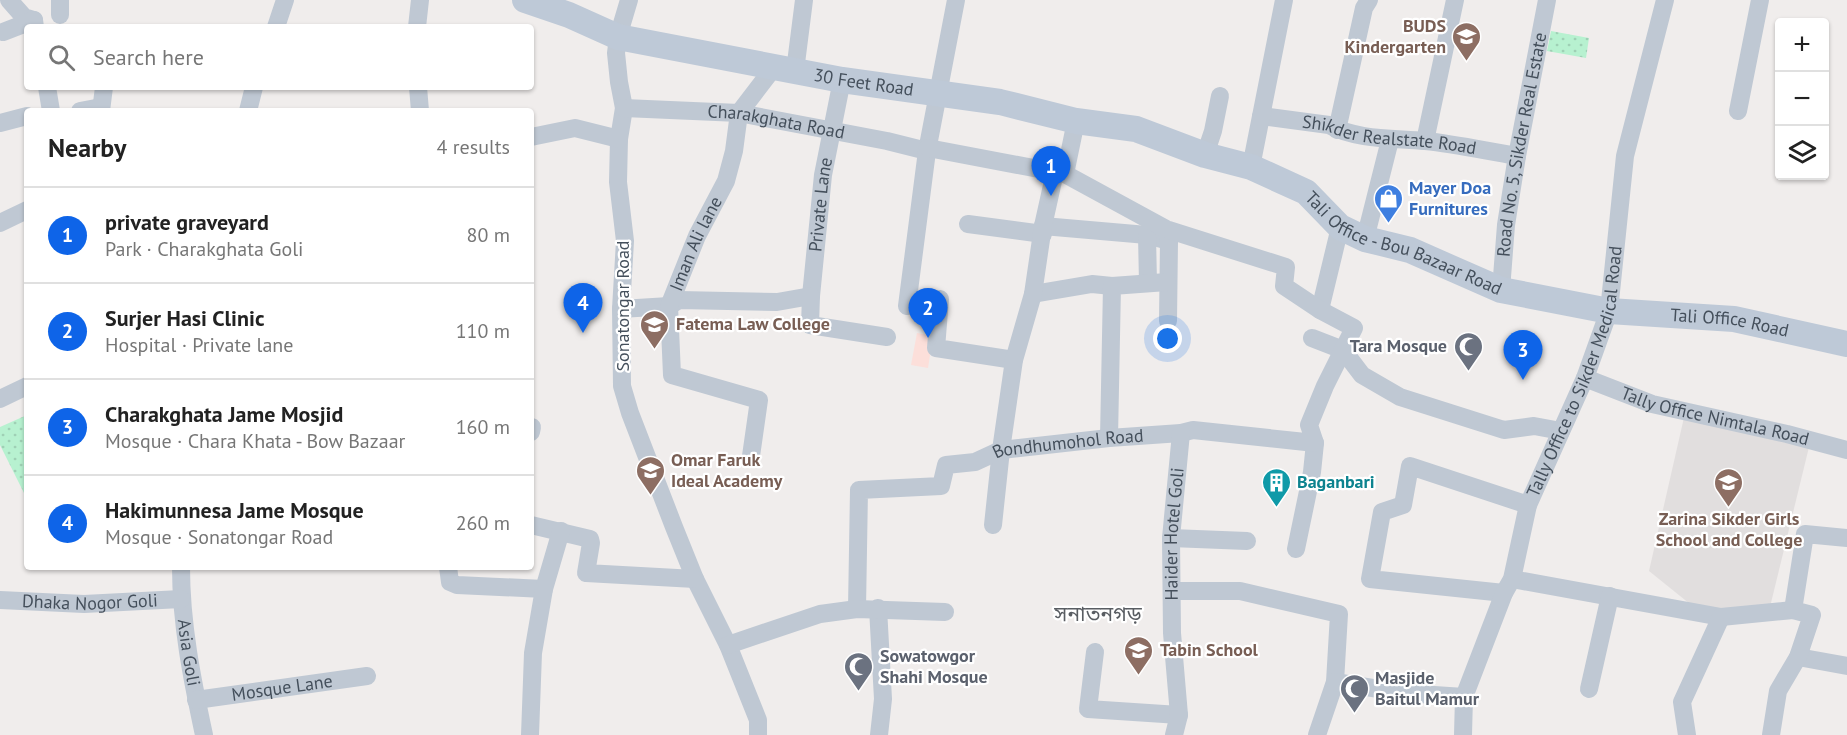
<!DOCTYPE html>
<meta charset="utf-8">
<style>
body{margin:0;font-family:"PT Sans","Noto Sans Bengali",sans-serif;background:#f6f6f6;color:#222}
.controls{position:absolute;right:18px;top:18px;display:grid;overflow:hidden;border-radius:6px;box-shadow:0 2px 4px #0004}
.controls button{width:54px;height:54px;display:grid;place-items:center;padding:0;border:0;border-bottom:2px solid #e0e0e0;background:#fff;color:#222;font:30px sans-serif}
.you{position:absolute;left:1168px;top:339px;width:21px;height:21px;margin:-15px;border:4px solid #fff;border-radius:50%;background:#1a73e8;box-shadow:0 0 0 9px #1a73e833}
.badge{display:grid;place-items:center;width:39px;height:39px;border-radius:50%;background:#0e64e8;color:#fff;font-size:20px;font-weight:700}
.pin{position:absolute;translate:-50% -50px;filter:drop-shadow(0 2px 3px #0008)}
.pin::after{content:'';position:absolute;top:32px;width:21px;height:18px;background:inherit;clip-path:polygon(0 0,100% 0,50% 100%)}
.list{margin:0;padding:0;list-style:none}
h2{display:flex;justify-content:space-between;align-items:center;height:78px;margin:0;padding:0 24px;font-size:26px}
h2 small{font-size:20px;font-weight:400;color:#767676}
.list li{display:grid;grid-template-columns:39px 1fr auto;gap:18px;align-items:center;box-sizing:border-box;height:96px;padding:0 24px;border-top:2px solid #e0e0e0}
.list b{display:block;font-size:22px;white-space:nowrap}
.list p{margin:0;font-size:20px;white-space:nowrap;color:#767676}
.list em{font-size:20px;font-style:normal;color:#767676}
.icon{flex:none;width:33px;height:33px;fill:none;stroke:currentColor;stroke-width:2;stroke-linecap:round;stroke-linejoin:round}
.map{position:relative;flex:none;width:1847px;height:735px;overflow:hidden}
.search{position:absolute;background:#fff;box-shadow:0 2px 4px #0004;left:24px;top:24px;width:510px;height:66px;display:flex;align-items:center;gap:15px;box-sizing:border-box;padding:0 21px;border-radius:6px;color:#767676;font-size:22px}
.panel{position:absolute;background:#fff;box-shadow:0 2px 4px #0004;left:24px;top:108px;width:510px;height:462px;border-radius:6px}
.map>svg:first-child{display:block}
.education{fill:#e1dede}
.medical{fill:#fcdfda}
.green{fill:url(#green-dots)}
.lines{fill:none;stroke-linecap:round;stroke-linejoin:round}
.street{stroke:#bfc8d3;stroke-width:18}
.secondary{stroke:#bec9d7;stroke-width:26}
.labels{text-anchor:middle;stroke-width:4.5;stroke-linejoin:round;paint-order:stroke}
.education-label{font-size:18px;font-weight:bold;fill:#785e54;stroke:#fff;text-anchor:start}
.street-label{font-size:18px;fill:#444f5b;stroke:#fff}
.shop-label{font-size:18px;font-weight:bold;fill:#366cbe;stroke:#fff;text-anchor:start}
.worship-label{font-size:18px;font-weight:bold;fill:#5b616d;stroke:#fff;text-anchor:start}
.culture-label{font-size:18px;font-weight:bold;fill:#0d838f;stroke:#fff;text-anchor:start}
.quarter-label{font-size:21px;fill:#595d62;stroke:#fff}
</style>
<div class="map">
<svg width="1847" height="735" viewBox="0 0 1847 735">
<defs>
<pattern id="green-dots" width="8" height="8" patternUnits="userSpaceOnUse" patternTransform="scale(1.5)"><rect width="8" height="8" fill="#b7f1d0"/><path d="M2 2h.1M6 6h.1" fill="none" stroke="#9fd0b5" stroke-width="1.8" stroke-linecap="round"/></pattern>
</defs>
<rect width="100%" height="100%" fill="#f0edec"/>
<path class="education" d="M 1685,413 L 1810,443 L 1770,607 L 1747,613 L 1690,604 L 1649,571 Z"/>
<path class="medical" d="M 917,333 L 933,336 L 928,368 L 911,365 Z"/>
<g class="green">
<path d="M 1551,31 L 1589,38 L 1586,58 L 1547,51 Z"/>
<path d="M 27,415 L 27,499 L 0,445 L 0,427 Z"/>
</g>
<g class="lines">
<g class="street">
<path d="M 9,0 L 24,17 L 34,20 L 35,27"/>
<path d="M 60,0 L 60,15"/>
<path d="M 629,0 L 618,37 L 616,53 L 619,82 L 624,108 L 619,139 L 618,182 L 625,241 L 621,309 L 622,386 L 630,413 L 674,527 L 695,579 L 728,645 L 758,720 L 758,735"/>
<path d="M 276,27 L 285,0"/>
<path d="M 417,27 L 420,0"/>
<path d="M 3,32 L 34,20"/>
<path d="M 795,71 L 804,0"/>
<path d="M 47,87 L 51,111"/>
<path d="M 418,87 L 420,111"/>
<path id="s1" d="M 624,108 L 739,113 L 887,141 L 927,151"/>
<path d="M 80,111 L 101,107"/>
<path d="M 101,111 L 104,87"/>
<path d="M 248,111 L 254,87"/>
<path d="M 1738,111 L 1760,0"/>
<path id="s2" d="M 1261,116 L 1329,125 C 1357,140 1393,138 1425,141 C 1456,144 1486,151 1517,156"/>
<path d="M 0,123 L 27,116"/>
<path d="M 1337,130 L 1364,8 L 1369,0"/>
<path d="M 531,137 L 575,128 L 619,139"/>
<path d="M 1425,141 L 1455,0"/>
<path d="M 1205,155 L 1213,131 L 1220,96"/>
<path d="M 1251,167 L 1284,0"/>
<path d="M 1065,174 L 1076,121"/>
<path d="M 0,223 L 27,210"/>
<path d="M 968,224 L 1043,234"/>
<path d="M 1043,226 L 1147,235 L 1169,241"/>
<path d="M 1167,230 L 1169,241 L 1168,321"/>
<path d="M 1147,235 L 1148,283"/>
<path d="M 1365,239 L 1390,140"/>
<path id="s3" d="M 1501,290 L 1506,225 L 1517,156 L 1547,0"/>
<path d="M 1033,294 L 1092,284 L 1112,286"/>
<path id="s4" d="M 811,296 L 823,175 L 842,80"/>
<path d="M 940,299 L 936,348 L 1014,360"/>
<path d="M 907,306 L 927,151 L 956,0"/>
<path d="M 621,309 L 669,306 L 679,300 L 777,302 L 811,296 L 810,325 L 887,337"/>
<path d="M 1320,310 L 1340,227"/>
<path d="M 1312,338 L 1343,350 L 1362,375 L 1400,397 L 1504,430 L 1534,426 L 1561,431"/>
<path id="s5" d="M 1585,378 L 1652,404 L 1787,434 L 1847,450"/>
<path d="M 0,399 L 27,386"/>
<path d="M 531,432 L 532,427"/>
<path d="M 1109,438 L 1112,286 L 1167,282"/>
<path id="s6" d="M 751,456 L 759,400 L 672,375 L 669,306 L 697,236 L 726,181 L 734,151 L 739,113 L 775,66"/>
<path d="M 531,525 L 590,539 L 591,543 L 586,573 L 695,579"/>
<path d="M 993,525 L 1001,450 L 1014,360 L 1033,294 L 1043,226 L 1055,172"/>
<path d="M 1171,538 L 1247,541"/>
<path d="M 1296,549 L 1312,472 L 1315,443"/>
<path id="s7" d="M 181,567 C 181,624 192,679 204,735"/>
<path d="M 448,567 L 450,582 L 457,585 L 544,589"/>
<path d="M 1512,579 L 1721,617 L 1793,610"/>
<path d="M 1172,591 L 1240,591 L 1339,614 L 1335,682 L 1317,735"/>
<path d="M 1504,593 L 1370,579 L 1382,512 L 1403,505 L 1410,466 L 1528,505"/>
<path id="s8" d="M 0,600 L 84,604 L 181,599"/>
<path d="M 878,608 L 883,699 L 879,735"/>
<path id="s9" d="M 857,609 L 859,490 L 941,486 L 946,465 L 975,462 L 1001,450 L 1109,438 L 1181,433 L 1193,430 L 1315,443 L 1309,425 L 1325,386 L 1354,328 L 1320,310 L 1284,286 L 1286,267 L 1166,229 L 1065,174 L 928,148"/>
<path d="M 728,645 L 820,614 L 857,609 L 945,612"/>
<path d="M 1095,652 L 1088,709 L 1179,715"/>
<path d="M 1798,657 L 1847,666"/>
<path d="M 1335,682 L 1404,693 L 1464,697"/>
<path d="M 1589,689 L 1610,596"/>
<path id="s10" d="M 196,700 L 367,676"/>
<path d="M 530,735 L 533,653 L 544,589 L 561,531"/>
<path id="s11" d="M 1174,735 L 1179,715 L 1172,633 L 1171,538 L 1181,433"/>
<path id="s12" d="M 1463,735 L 1464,697 L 1504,593 L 1512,579 L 1528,505 L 1585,378 L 1609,311 L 1625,156 L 1665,0"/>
<path d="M 1687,735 L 1682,702 L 1721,617"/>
<path d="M 1771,735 L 1778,691 L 1798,657 L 1812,615 L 1793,610 L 1805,534 L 1847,538"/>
</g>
<path class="secondary" id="s13" d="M 525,0 L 569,15 L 618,37 L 842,80 L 1000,102 L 1076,121 L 1136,129 L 1205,155 L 1251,167 L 1306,192 L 1340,227 L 1365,239 L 1410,250 L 1501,290 L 1609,311 L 1734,319 L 1847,344"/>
</g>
<defs>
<symbol id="school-pin" viewBox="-11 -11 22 30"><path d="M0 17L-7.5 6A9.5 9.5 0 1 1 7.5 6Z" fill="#8d6e63" stroke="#fff"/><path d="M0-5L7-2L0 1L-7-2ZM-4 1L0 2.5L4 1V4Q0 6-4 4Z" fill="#fff"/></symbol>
<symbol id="shop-pin" viewBox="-11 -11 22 30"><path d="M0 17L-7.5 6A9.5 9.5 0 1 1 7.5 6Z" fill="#3f7fe0" stroke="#fff"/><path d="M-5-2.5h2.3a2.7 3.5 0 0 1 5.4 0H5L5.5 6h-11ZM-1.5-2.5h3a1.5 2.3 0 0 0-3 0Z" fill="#fff"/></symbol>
<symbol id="mosque-pin" viewBox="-11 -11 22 30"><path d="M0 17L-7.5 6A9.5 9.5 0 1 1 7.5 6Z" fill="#6b7280" stroke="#fff"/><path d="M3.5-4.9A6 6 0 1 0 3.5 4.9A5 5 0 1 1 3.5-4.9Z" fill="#fff"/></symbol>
<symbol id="building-pin" viewBox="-11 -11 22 30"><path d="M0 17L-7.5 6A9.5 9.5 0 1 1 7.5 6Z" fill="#0f9aa8" stroke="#fff"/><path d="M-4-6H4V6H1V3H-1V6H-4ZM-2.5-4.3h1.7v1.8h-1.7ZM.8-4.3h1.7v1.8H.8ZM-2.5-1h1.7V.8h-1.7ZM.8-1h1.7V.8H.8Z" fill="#fff"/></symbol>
</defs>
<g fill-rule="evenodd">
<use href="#school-pin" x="1450" y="20" width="33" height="45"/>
<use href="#shop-pin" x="1372" y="182" width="33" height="45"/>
<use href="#school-pin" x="638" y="308" width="33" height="45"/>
<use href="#mosque-pin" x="1452" y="330" width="33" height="45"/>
<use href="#school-pin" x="634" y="454" width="33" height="45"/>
<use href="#building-pin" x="1260" y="466" width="33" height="45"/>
<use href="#school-pin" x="1712" y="466" width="33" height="45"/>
<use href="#school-pin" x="1122" y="634" width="33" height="45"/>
<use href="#mosque-pin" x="842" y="650" width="33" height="45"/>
<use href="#mosque-pin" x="1338" y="672" width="33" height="45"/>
</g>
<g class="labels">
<g class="education-label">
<text x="1446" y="32" text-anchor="end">BUDS<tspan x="1446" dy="21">Kindergarten</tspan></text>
<text x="676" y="330">Fatema Law College</text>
<text x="671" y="466">Omar Faruk<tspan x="671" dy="21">Ideal Academy</tspan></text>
<text x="1729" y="525" text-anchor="middle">Zarina Sikder Girls<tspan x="1729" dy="21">School and College</tspan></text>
<text x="1160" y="656">Tabin School</text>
</g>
<g class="street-label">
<text dy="6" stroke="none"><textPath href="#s13" startOffset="350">30 Feet Road</textPath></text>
<text dy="6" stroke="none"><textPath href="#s1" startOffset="153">Charakghata Road</textPath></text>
<text dy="6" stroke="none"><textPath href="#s2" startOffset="130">Shikder Realstate Road</textPath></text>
<text dy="6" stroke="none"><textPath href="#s3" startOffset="147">Road No. 5, Sikder Real Estate</textPath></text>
<text dy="6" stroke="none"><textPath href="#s4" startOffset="92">Private Lane</textPath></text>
<text dy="6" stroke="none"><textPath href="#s13" startOffset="921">Tali Office - Bou Bazaar Road</textPath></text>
<text dy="6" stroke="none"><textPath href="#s6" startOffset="284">Iman Ali lane</textPath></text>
<text transform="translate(623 306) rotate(-90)" y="6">Sonatongar Road</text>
<text dy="6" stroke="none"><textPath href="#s13" startOffset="1262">Tali Office Road</textPath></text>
<text dy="6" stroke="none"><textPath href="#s12" startOffset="384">Tally Office to Sikder Medical Road</textPath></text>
<text dy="6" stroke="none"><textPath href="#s5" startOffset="136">Tally Office Nimtala Road</textPath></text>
<text dy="6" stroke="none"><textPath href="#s9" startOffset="348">Bondhumohol Road</textPath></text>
<text dy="6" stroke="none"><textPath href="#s11" startOffset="202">Haider Hotel Goli</textPath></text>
<text dy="6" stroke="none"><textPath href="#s8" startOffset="90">Dhaka Nogor Goli</textPath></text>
<text dy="6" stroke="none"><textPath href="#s7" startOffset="86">Asia Goli</textPath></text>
<text dy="6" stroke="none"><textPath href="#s10" startOffset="87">Mosque Lane</textPath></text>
</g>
<g class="shop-label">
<text x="1409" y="194">Mayer Doa<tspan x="1409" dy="21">Furnitures</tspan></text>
</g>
<g class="worship-label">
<text x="1447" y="352" text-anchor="end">Tara Mosque</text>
<text x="880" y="662">Sowatowgor<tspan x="880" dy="21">Shahi Mosque</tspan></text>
<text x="1375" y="684">Masjide<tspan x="1375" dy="21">Baitul Mamur</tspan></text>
</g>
<g class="culture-label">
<text x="1297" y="488">Baganbari</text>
</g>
<g class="quarter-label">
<text x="1098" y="621">সনাতনগড়</text>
</g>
</g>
</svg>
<div class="controls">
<button>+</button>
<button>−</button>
<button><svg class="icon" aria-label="layers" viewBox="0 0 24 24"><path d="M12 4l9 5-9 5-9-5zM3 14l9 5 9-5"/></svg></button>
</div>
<div class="you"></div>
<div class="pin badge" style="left:1051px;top:196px">1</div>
<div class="pin badge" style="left:928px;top:338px">2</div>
<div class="pin badge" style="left:1523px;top:380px">3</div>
<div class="pin badge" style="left:583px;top:333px">4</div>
<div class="search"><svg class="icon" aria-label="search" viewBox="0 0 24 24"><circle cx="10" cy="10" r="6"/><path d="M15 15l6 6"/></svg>Search here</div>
<section class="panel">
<h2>Nearby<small>4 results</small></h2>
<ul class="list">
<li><span class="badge">1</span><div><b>private graveyard</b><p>Park · Charakghata Goli</p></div><em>80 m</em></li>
<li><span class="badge">2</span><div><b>Surjer Hasi Clinic</b><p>Hospital · Private lane</p></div><em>110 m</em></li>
<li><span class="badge">3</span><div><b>Charakghata Jame Mosjid</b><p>Mosque · Chara Khata - Bow Bazaar</p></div><em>160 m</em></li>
<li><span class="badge">4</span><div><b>Hakimunnesa Jame Mosque</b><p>Mosque · Sonatongar Road</p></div><em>260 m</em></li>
</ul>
</section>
</div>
